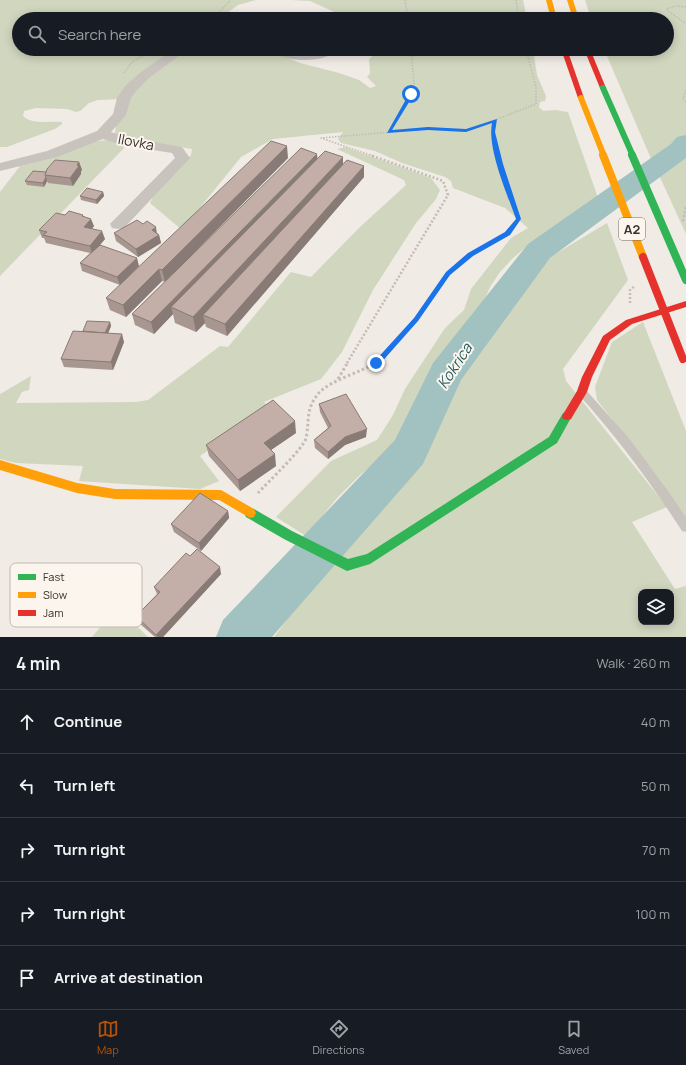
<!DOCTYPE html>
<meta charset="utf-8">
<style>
body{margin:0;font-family:Manrope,sans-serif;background:#242831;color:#f1f3f6}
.controls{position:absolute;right:12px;bottom:12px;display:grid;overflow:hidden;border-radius:8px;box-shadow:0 2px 10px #0003}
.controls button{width:36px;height:36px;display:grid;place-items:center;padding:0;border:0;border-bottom:1px solid #363941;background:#171b24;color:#f1f3f6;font:20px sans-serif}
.stop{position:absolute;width:12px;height:12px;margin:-9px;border:3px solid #1a73e8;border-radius:50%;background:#fff}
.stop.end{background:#1a73e8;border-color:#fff;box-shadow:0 1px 4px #0008}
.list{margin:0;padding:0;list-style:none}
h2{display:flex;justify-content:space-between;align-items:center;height:52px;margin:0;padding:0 16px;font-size:17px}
h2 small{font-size:13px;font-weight:400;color:#9ea1a6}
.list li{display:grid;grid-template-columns:26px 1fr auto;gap:12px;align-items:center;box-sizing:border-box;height:64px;padding:0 16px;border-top:1px solid #363941}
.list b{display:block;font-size:15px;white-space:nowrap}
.list em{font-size:13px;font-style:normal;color:#9ea1a6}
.icon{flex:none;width:22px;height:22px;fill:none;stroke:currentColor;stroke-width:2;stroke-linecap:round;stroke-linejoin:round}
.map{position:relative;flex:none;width:686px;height:637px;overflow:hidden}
.search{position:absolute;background:#171b24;box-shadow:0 2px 10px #0003;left:12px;right:12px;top:12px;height:44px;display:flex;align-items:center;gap:10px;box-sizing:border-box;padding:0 14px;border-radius:22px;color:#9ea1a6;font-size:15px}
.sheet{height:372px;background:#171b24}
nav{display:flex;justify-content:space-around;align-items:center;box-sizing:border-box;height:56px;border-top:1px solid #363941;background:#171b24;font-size:11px;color:#9ea1a6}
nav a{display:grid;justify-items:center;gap:2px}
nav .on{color:#b45309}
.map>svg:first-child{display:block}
.green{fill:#d1d6bf;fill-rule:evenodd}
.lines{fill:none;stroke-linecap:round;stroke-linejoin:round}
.river{fill:#a1c2c1;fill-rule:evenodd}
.path-far2{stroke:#c2bbb6;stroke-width:1.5;stroke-dasharray:1.5 1.5;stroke-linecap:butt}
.path-far1{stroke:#c2bbb6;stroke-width:2.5;stroke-dasharray:2 2;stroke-linecap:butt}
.path{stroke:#c2bbb6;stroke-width:3;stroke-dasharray:2.5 2.5;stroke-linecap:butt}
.lane{fill:#c9c3be;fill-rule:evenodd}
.street{fill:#c9c3be;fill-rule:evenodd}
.fast{fill:#30b455;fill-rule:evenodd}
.slow{fill:#ff9f0a;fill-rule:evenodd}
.jam{fill:#e5322d;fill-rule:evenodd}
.fast-bridge-far1{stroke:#30b455;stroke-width:6}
.fast-bridge{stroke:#30b455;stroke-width:8}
.slow-bridge-far1{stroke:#ff9f0a;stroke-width:6}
.slow-bridge{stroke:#ff9f0a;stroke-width:8}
.jam-bridge{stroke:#e5322d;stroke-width:8}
.wall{fill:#a89690}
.shaded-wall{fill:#887a75}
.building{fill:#c3afa7;stroke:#887a75}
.route{fill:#1a73e8}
.labels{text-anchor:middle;stroke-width:4;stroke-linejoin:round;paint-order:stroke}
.shield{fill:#fbf5ee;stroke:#756b66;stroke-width:1}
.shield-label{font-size:13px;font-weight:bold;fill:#3b302b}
.street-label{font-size:14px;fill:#3b302b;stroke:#fbf5ee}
.water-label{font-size:15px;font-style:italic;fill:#1f5a5e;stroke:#fbf5ee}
.key{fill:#fbf5ee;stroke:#c1bab4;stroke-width:1}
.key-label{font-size:11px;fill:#3b302b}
</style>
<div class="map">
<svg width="686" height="637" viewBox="0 0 686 637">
<rect width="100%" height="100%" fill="#f0ebe5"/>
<g class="green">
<path d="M 0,0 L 256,0 L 238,5 L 219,19 L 19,19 L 19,49 L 179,49 L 121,99 L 98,100 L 89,103 L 80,111 L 76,112 L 67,109 L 36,108 L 24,111 L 23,116 C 32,125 51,121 62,122 L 62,124 L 55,129 L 7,147 L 0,147 Z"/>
<path d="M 291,0 L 523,0 L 527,19 L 363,19 L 341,15 L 310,1 Z"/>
<path d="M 585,0 L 686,0 L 686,136 L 652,161 L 604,49 L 667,49 L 667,19 L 591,19 Z"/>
<path d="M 186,49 L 265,49 L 300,63 L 339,73 L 359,80 L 370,88 L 376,86 L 367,77 L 370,73 L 369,59 L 381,49 L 533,49 L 537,75 L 546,96 L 545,101 L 540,102 L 539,107 L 543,111 L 555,110 L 568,112 L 598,198 L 580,212 L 533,241 L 512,259 L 500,272 L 490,287 L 480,311 L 465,333 L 449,348 L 434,371 L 423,398 L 405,434 L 393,449 L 361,474 L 337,498 L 306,536 L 276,517 L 331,461 L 377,440 L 393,415 L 405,389 L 445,328 L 464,310 L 471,289 L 511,238 L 528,228 L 505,208 L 453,188 L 451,181 L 445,177 L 402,163 L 375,151 L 341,143 L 338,139 L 343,132 L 273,139 L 241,157 L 182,230 L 150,203 L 153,197 L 191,155 L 192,149 L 126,138 L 115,134 L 116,124 L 134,89 Z"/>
<path d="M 108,140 L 124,144 L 124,148 L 0,276 L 0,192 L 20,166 L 46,159 L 90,142 Z"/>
<path d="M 345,147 L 431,178 L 440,190 L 436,199 L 416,223 L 373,290 L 342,352 L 321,379 L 264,402 L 270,408 L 200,456 L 219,481 L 200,489 L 79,481 L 83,466 L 16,463 L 0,459 L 0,394 L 31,376 L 29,390 L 22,392 L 16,403 L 136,402 L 148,400 L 220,346 L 228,347 L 291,272 L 311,277 L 360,227 L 406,185 L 404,180 L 337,149 Z"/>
<path d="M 686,152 L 686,234 L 659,175 Z"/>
<path d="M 607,223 L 628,280 L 563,369 L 566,381 L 667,507 L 632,522 L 675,589 L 686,586 L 686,637 L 274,637 L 349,537 L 403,480 L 427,445 L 454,385 L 464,371 L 483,350 L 532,278 L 552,256 ZM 641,592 L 671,592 L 671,622 L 641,622 Z"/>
<path d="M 643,322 L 686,431 L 686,517 L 660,480 L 597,400 L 595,387 L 612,342 Z"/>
<path d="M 121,611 L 148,637 L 92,637 L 108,618 Z"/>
</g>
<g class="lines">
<path class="river" d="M 686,135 L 686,158 L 550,258 L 461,380 L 423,464 L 272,637 L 216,637 L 223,620 L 395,440 L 433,363 L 528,244 L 671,144 L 677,137 Z"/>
<g class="path-far2">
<path d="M 405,0 L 408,19"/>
<path d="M 516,0 L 519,19"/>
<path d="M 686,7 L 676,6 L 666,9 L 686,24"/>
<path d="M 208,19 L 218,13 L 231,0"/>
<path d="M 124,73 L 132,62 L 153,49"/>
<path d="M 686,90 L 683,98 L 686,102"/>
<path d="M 389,132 L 411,94 L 414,83 L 411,49"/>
<path d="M 373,156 L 321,138 L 428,129 L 466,131 L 495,120"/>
<path d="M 498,156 L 493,132 L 495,120 L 536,104 L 536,87 L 526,49"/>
</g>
<g class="path-far1">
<path d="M 683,221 L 686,206"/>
<path d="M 630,303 L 630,290 L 635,286"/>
<path d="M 347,363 L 448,195 L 443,181 L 370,155"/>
<path d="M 376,363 L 416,319 L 448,274 L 470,255 L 507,234 L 519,219 L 498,155"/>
</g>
<g class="path">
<path d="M 338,379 L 348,362"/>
<path d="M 258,493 C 267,483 304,448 306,438 C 310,421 305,410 318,394 C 328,381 362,372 377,362"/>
</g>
<path class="lane" d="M 582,388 L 585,389 L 628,437 L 666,488 L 686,517 L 686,532 L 682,531 C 651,483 617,437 579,395 L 577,392 L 579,389 Z"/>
<g class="street">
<path d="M 314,16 L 324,17 L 326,19 L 308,19 Z"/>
<path d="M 174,49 L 188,49 L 149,78 L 136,91 L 131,98 L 126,115 L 111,132 L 125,137 L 182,147 L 190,158 L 124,228 L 118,229 L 112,228 L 110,224 L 175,158 L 172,153 L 122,145 L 103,139 L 57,157 L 0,171 L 0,163 L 47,151 L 97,131 L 113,114 L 117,98 L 126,85 L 141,72 Z"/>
<path d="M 269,49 L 286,49 L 304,54 L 313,53 L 322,49 L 338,49 C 327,64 280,63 269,49 Z"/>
</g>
<path class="fast" d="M 567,412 L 571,413 L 572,416 L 557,443 L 370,564 L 347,571 L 343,569 L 284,539 L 246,517 L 244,513 L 246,509 L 250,508 L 254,509 L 292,531 L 348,559 L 367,554 L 549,437 L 563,413 Z"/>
<g class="slow">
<path d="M 546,0 L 552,0 L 557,19 L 551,19 Z"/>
<path d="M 567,0 L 573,0 L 579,19 L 573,19 Z"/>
<path d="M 0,460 L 77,483 L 115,489 L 221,490 L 254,509 L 256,513 L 254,517 L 250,518 L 219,500 L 115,499 L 77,493 L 0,470 Z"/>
</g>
<g class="jam">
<path d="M 561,49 L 567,49 L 584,98 L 583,99 L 578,98 Z"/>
<path d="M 584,49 L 590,49 L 606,88 L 605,89 L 600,88 Z"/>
<path d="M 686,301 L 686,307 L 632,324 L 610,340 L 592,377 L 587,392 L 571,419 L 567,420 L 563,419 L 562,416 L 577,391 L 582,377 L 603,336 L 626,320 Z"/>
</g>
<path class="fast-bridge-far1" d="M 603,88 L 633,156"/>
<path class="fast-bridge" d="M 632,155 L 686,280"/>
<path class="slow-bridge-far1" d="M 581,98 L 604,156"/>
<path class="slow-bridge" d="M 603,155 L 643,257"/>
<path class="jam-bridge" d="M 643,257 L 683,359"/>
</g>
<g class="wall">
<path d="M 288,158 L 169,278 L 318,158 L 343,165 L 364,166 L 364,177 L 227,336 L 206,327 L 205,323 L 196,332 L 175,323 L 173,314 L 154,334 L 135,325 L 132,314 L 165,282 L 162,281 L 126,317 L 110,310 L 106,298 Z"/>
<path d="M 79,162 L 82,170 L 81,171 L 81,174 L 73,186 L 48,183 L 47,181 L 44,187 L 27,185 L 25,181 L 46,172 Z"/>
<path d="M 103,192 L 104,196 L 97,204 L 81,200 L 80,196 Z"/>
<path d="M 83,215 L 84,217 L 94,226 L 92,229 L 105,239 L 100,245 L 139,266 L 120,285 L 82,271 L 80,263 L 90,253 L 46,243 L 44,238 L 42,238 L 39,230 Z"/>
<path d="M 114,233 L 157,233 L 159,235 L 161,243 L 138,257 L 116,241 Z"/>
<path d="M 110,322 L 111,326 L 108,333 L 124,342 L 113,370 L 64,367 L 61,359 L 83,331 Z"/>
<path d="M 319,404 L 366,437 L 345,445 L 328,459 L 315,448 L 314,440 L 328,428 L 320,412 Z"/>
<path d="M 296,433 L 271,450 L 276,466 L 240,491 L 209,456 L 206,445 Z"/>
<path d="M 228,511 L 229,518 L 201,551 L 174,532 L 171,524 Z"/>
<path d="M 190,556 L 221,574 L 163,637 L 155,637 L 139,623 L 136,616 L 157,594 L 154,587 Z"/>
</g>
<g class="shaded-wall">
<path d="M 287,146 L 288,158 L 165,282 L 162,270 Z"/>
<path d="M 317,154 L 318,165 L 171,307 L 173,314 L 154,334 L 151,322 Z"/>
<path d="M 343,157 L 343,172 L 203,315 L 205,323 L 196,332 L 193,317 Z"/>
<path d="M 79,162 L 82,170 L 81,171 L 81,174 L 73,186 L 70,178 Z"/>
<path d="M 364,166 L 364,177 L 227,336 L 225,324 Z"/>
<path d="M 46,177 L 47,181 L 44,187 L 43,183 Z"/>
<path d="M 103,192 L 104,196 L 97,204 L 96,200 Z"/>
<path d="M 91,219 L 94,226 L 86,235 L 84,227 Z"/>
<path d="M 156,227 L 157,235 L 152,230 Z"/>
<path d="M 102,231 L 105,239 L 92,254 L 90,246 Z"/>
<path d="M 159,235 L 161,243 L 138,257 L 136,249 Z"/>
<path d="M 137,258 L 139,266 L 120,285 L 117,277 Z"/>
<path d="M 159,269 L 162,281 L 126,317 L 123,305 Z"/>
<path d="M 110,322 L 111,326 L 106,339 L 104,335 Z"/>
<path d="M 122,334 L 124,342 L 113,370 L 111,362 Z"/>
<path d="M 295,421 L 296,433 L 265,454 L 264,443 Z"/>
<path d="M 367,429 L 366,437 L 345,445 L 328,459 L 328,452 L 345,437 Z"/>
<path d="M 275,454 L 276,466 L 240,491 L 238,480 Z"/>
<path d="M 228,511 L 229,518 L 201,551 L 199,543 Z"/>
<path d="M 220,567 L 221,574 L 163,637 L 158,637 L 156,635 Z"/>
</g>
<g class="building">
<path d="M 271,141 L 287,146 L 162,270 L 159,269 L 123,305 L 106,298 Z"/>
<path d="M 301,148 L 317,154 L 151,322 L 132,314 Z"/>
<path d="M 325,151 L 343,157 L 193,317 L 171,307 Z"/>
<path d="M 55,160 L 79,162 L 77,165 L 79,166 L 70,178 L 45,175 L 47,169 Z"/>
<path d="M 347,160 L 364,166 L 225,324 L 203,315 Z"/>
<path d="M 33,171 L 46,172 L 45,175 L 46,177 L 43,183 L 25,181 Z"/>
<path d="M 87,188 L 103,192 L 96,200 L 80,196 Z"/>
<path d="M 69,211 L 83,215 L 82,216 L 91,219 L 84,227 L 102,231 L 90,246 L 43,235 L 47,232 L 39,230 L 56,213 L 65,215 Z"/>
<path d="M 137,220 L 143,224 L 147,221 L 156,227 L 152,230 L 159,235 L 136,249 L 114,233 Z"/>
<path d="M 100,245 L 137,258 L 117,277 L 80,263 Z"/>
<path d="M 87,321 L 110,322 L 105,333 L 83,331 Z"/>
<path d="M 73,331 L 122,334 L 111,362 L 61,359 Z"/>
<path d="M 346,394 L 367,429 L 345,437 L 328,452 L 314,440 L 331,426 L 319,404 Z"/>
<path d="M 273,400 L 295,421 L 264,443 L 275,454 L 238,480 L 206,445 Z"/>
<path d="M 200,493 L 228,511 L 199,543 L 171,524 Z"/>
<path d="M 197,549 L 220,567 L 156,635 L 136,616 L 160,592 L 154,587 L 186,553 L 190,556 Z"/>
</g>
<path class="route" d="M 411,93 L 414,94 L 392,130 L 428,127 L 466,129 L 497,119 L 495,132 L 503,164 L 521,219 L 510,235 L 473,256 L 450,275 L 418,321 L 379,365 L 374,365 L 374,362 L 414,318 L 446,272 L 468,253 L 505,232 L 516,219 C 507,193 487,149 492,123 L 466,132 L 428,130 L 387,133 L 409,94 Z"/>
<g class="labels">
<rect class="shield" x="619" y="218" width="26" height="22" rx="3"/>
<g class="shield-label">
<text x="632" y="234">A2</text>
</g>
<g class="street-label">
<text transform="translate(136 142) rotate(11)" y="5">Ilovka</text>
</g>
<g class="water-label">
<text transform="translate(455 366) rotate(-57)" y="5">Kokrica</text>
</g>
</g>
<rect x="10" y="563" width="132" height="64" rx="6" class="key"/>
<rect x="18" y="574" width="18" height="6" fill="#30b455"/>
<rect x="18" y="592" width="18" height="6" fill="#ff9f0a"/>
<rect x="18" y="610" width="18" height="6" fill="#e5322d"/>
<g class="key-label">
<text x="43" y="581">Fast</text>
<text x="43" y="599">Slow</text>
<text x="43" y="617">Jam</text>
</g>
</svg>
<div class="controls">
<button><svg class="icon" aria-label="layers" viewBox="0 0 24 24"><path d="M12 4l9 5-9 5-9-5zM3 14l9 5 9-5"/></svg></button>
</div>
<div class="stop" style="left:411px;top:94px"></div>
<div class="stop end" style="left:376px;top:363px"></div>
<div class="search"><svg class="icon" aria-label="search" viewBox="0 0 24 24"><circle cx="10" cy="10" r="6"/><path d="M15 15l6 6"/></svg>Search here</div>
</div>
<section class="sheet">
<h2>4 min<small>Walk · 260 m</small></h2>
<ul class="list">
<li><svg class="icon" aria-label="ahead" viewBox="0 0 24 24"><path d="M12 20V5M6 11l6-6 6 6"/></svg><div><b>Continue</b></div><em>40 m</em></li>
<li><svg class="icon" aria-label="left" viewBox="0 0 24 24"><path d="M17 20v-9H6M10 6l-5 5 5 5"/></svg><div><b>Turn left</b></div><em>50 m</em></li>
<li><svg class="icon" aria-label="right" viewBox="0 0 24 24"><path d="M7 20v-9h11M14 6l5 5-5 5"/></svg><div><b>Turn right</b></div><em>70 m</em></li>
<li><svg class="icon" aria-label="right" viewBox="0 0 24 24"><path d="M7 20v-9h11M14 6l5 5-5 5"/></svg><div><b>Turn right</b></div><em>100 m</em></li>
<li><svg class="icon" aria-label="arrive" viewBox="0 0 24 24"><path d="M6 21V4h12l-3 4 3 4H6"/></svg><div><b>Arrive at destination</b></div></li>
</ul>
</section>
<nav>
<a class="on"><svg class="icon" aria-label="map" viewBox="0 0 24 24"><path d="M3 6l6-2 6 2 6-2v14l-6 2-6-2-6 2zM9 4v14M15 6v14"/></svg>Map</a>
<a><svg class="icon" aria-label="directions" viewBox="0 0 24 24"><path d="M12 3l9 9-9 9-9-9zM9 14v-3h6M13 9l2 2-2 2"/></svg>Directions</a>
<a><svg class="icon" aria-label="saved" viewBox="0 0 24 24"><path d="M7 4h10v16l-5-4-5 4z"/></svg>Saved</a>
</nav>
